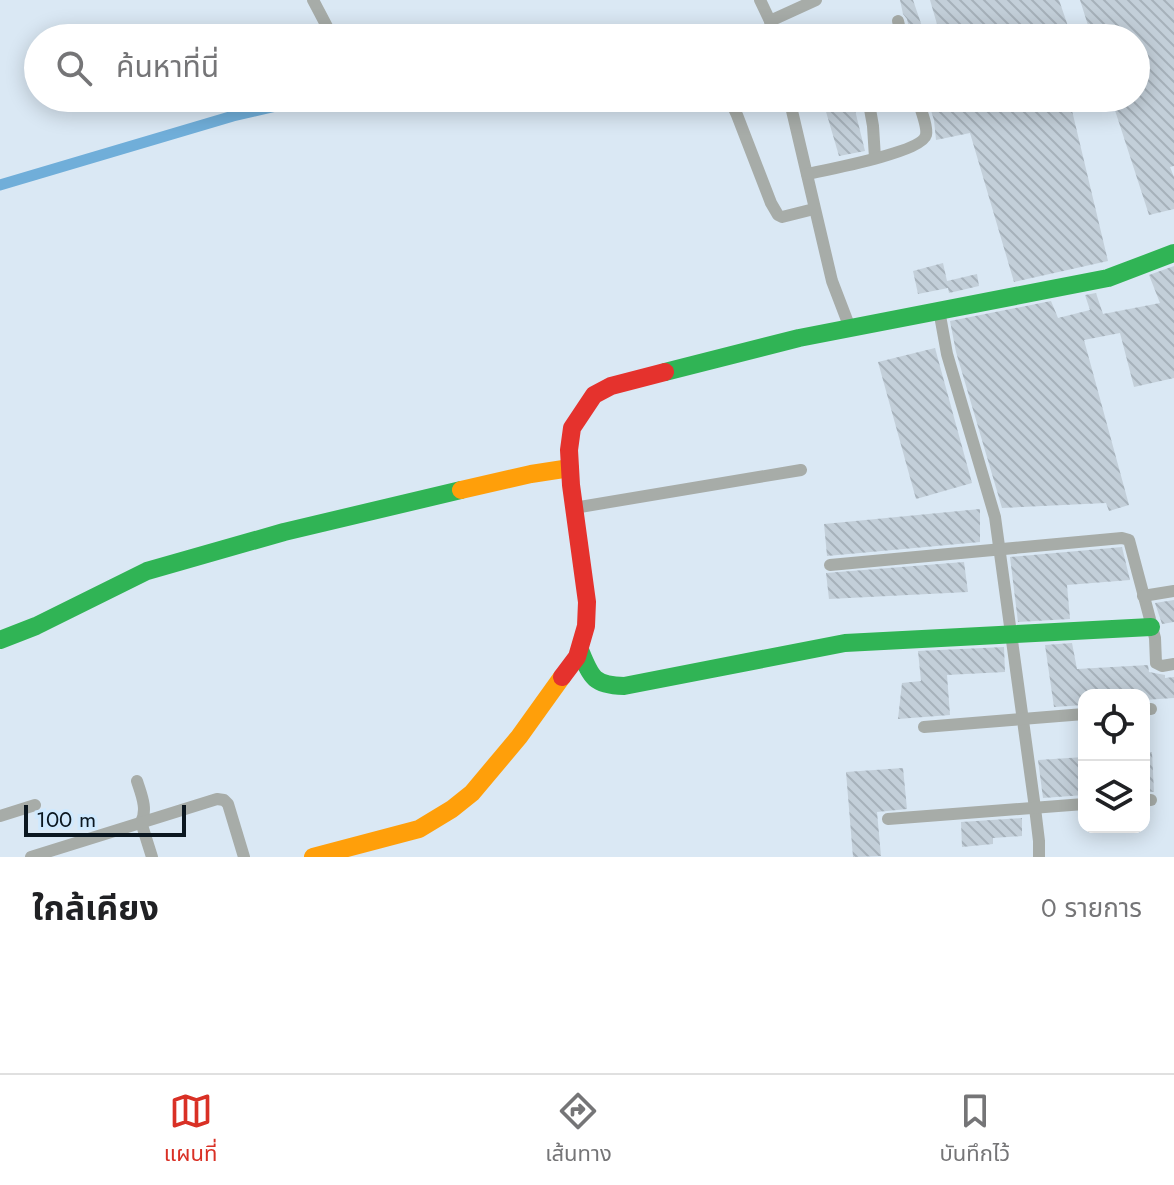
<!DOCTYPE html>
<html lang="th">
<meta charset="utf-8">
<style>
body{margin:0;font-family:Jost,"Noto Sans Thai",sans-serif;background:#f2f2f2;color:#202124}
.controls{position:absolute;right:24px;bottom:24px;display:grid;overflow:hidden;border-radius:16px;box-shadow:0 4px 20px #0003}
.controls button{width:72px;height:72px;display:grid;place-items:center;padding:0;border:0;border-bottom:2px solid #e0e0e0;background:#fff;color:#202124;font:40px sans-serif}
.scale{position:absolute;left:24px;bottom:20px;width:162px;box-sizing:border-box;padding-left:8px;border:4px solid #0b1720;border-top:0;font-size:22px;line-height:28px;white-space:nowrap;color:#0b1720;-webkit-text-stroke:6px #cfe9fe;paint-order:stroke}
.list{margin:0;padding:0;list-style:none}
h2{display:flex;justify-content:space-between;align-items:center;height:104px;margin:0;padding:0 32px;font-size:34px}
h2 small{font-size:26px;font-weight:400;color:#757577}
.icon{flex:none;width:44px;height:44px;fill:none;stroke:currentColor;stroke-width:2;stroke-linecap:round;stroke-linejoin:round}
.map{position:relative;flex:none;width:1174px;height:857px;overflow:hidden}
.search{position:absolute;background:#fff;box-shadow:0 4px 20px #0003;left:24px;right:24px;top:24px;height:88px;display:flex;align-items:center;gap:20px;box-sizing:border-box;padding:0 28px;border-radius:44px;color:#757577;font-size:30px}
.sheet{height:216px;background:#fff}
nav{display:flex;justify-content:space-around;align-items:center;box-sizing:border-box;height:112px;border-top:2px solid #e0e0e0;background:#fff;font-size:22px;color:#757577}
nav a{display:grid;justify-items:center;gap:4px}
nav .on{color:#d93025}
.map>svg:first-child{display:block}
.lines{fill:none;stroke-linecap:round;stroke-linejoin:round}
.canal{stroke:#70aed9;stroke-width:11}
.building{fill:url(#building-back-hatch)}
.street{stroke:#a7aca8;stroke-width:12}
.fast{stroke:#30b455;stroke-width:18}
.slow{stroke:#ff9f0a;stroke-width:18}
.jam{stroke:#e5322d;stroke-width:18}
</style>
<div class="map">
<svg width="1174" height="857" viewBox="0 0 1174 857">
<defs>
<pattern id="building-back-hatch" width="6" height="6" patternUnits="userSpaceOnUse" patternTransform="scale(2)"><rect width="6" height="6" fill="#c3cfd9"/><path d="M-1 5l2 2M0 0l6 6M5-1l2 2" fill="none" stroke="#a6b1ba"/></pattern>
</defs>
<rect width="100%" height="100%" fill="#dae8f4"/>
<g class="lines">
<path class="canal" d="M 0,185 L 233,116 L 311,98"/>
</g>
<g class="building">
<path d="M 900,0 L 913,0 L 926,38 L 911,38 L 907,19 L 903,14 Z"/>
<path d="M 930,0 L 1059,0 L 1070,32 L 1048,38 L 941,38 Z"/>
<path d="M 1080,0 L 1174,0 L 1174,166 L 1170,167 L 1174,177 L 1174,209 L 1149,215 L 1111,98 L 1136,98 L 1136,38 L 1092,38 Z"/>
<path d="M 822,98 L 852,98 L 865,151 L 839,156 Z"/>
<path d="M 927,98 L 1069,98 L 1108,261 L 1014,282 L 970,133 L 936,140 L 934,120 Z"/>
<path d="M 943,263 L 947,281 L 977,274 L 979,286 L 949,293 L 948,288 L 918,294 L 913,271 Z"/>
<path d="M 1174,266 L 1174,378 L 1134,387 L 1120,333 L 1084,340 L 1129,505 L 1109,511 L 1106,503 L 1002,508 L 956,352 L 950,321 L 1051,301 L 1058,318 L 1090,310 L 1085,295 L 1096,293 L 1103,314 L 1160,303 L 1149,275 Z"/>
<path d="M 935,348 L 972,483 L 916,499 L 878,362 Z"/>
<path d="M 980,509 L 980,542 L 827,556 L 824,524 Z"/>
<path d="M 1122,547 L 1130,580 L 1067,585 L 1070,619 L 1018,622 L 1010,557 Z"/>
<path d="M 964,562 L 968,592 L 829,599 L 826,573 Z"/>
<path d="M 1174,600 L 1174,622 L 1162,624 L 1155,603 Z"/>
<path d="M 1072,643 L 1077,669 L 1148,665 L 1149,672 L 1165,675 L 1165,678 L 1174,677 L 1174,698 L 1144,700 L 1144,695 L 1084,695 L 1084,705 L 1054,707 L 1045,645 Z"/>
<path d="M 1004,647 L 1005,672 L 947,675 L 950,715 L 898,719 L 902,683 L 921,681 L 918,651 Z"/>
<path d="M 1144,752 L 1152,752 L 1154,792 L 1144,791 Z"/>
<path d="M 1084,757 L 1084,795 L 1043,798 L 1038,760 Z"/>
<path d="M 903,768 L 907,809 L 877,812 L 881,856 L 853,857 L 846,772 Z"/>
<path d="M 1022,818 L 1022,836 L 993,838 L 993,844 L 962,847 L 961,822 Z"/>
</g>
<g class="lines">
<g class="street">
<path d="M 313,0 L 333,38"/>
<path d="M 760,0 L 770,21 L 775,38"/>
<path d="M 770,21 L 816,0"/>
<path d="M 898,21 L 902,38"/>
<path d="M 729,98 L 737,115 L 771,203 L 778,215 L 782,217 L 814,209"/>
<path d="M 789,98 L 832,281 L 850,328"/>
<path d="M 868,98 L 873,126 L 875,158"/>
<path d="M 807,174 C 825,170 922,152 926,135 C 928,127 920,107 917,98"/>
<path d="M 939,310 L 947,354 L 995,517 L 1035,808 L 1039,841 L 1039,857"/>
<path d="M 574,508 L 801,470"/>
<path d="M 830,565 L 1122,538 L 1129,540 L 1155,638 L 1156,663 L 1162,666 L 1174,664"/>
<path d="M 1143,596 L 1174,591"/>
<path d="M 1144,709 L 1151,709"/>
<path d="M 924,727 L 1084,714"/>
<path d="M 137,781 C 141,794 148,809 141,822 L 152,857"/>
<path d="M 1144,800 L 1151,800"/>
<path d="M 0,816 L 35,805"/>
<path d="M 888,819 L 1084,804"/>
<path d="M 31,857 L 217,799 L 224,800 L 228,804 L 244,857"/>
</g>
<g class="fast">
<path d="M 665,372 L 799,338 L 1108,278 L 1174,253"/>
<path d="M 0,640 L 36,626 L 147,571 L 284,532 L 461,490"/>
<path d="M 580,650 C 591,677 593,685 624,686 L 845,643 L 1151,627"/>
</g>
<g class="slow">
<path d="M 461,490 L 531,474 L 570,468"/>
<path d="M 313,857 L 419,829 L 452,809 L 472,793 L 519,737 L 562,677"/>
</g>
<path class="jam" d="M 562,677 L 577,657 L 586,626 L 587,602 L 571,485 L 569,450 L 572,428 L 594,395 L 611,386 L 665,372"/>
</g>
</svg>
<div class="controls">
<button><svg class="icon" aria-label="locate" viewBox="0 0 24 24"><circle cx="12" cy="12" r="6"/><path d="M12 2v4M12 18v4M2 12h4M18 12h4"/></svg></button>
<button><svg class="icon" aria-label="layers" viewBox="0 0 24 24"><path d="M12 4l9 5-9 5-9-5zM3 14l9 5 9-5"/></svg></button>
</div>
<div class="scale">100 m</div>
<div class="search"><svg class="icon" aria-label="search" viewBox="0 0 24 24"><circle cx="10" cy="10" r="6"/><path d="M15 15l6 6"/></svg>ค้นหาที่นี่</div>
</div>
<section class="sheet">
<h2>ใกล้เคียง<small>0 รายการ</small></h2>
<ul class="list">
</ul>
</section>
<nav>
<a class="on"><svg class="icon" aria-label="map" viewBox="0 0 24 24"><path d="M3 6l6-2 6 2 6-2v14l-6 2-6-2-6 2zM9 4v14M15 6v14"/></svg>แผนที่</a>
<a><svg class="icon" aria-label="directions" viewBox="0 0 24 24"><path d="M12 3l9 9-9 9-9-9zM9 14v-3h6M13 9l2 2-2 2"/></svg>เส้นทาง</a>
<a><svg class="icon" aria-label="saved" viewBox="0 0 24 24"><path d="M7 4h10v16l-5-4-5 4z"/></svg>บันทึกไว้</a>
</nav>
